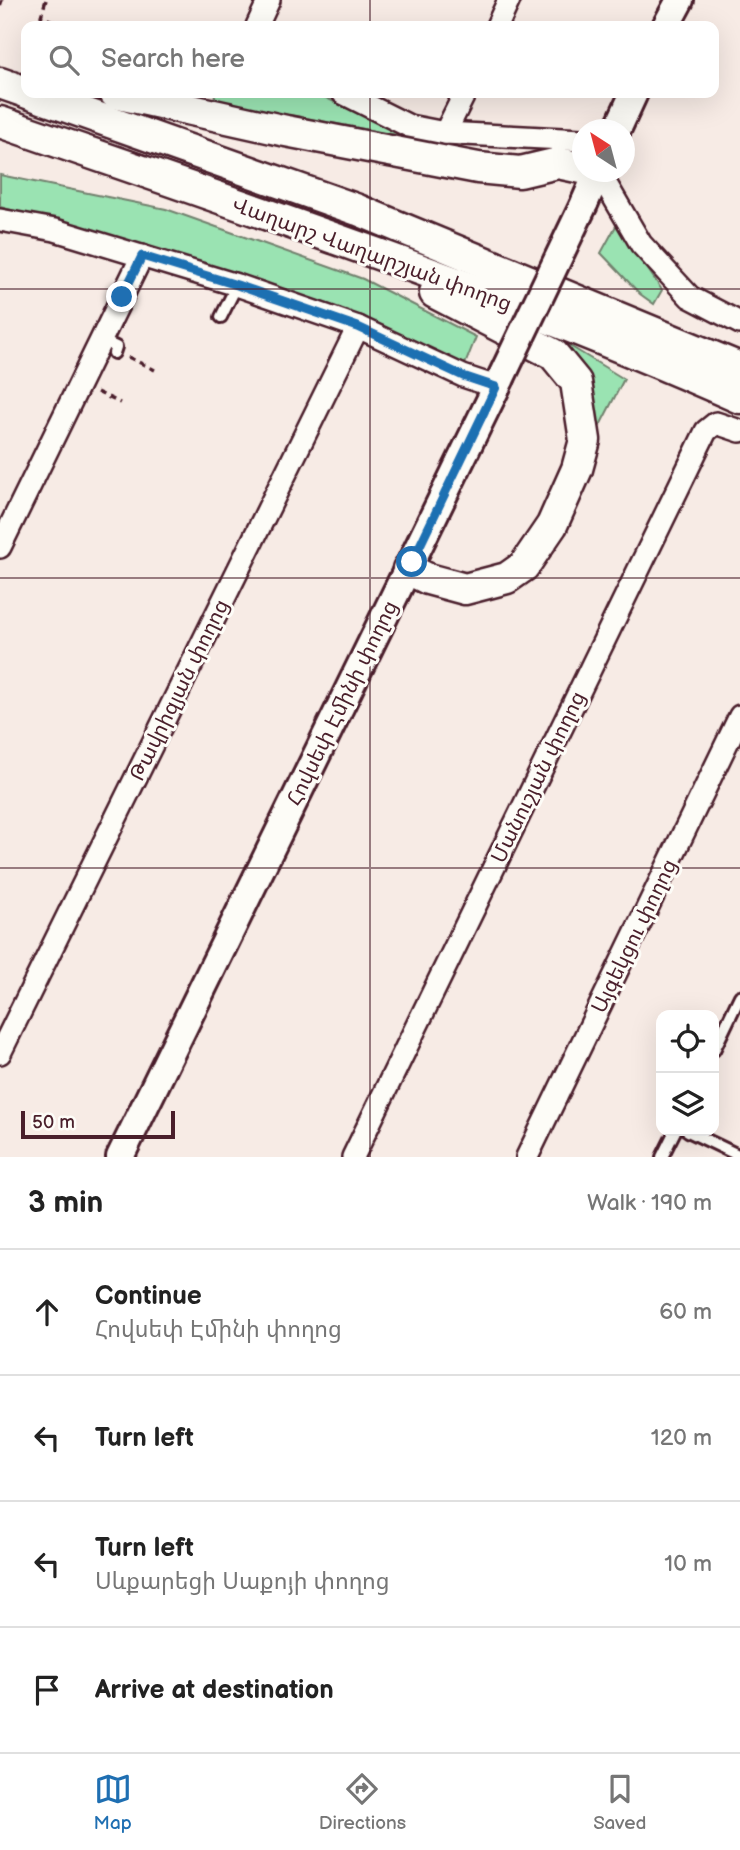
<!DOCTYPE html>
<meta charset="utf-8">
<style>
body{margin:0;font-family:"Balsamiq Sans","Noto Sans Armenian",sans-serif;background:#f2f2f2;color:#222}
.controls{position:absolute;right:21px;bottom:21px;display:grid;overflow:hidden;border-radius:14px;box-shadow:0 7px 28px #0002}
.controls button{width:63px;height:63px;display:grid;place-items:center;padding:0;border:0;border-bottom:2px solid #e0e0e0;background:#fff;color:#222;font:35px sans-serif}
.compass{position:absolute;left:572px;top:119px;width:63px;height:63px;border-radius:50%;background:#fff;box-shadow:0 7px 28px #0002;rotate:324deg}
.scale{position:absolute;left:21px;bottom:18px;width:154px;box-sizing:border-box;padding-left:7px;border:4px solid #4a1f2b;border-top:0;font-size:19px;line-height:24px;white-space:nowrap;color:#4a1f2b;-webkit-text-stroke:5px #fdfcf7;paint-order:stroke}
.stop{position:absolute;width:21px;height:21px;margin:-16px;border:5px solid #1f6fb2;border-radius:50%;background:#fff}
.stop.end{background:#1f6fb2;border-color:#fff;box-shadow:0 2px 7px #0008}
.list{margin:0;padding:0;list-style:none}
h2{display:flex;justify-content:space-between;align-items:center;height:91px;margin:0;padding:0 28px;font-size:30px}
h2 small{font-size:23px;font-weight:400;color:#767676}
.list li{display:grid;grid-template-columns:46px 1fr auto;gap:21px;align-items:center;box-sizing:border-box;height:126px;padding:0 28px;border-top:2px solid #e0e0e0}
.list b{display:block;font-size:26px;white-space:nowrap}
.list p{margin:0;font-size:23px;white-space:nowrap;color:#767676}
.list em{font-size:23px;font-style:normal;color:#767676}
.icon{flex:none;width:38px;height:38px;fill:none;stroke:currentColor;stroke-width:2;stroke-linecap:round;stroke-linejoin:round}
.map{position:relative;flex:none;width:740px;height:1157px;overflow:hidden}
.search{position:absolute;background:#fff;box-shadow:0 7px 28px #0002;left:21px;right:21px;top:21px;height:77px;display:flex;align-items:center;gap:18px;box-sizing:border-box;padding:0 24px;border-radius:14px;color:#767676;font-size:26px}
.sheet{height:595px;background:#fff}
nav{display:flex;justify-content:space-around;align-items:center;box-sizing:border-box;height:98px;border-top:2px solid #e0e0e0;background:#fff;font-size:19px;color:#767676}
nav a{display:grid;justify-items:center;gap:4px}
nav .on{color:#1f6fb2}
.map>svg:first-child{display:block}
.grass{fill:#9ae3b2;stroke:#72816e;stroke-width:2}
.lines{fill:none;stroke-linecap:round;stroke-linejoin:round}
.service-casing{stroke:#4a1f2b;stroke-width:16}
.minor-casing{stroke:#4a1f2b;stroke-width:26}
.tertiary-casing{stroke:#4a1f2b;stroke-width:32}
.secondary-casing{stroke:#4a1f2b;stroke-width:35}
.path{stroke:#4a1f2b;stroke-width:3.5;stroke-dasharray:7 5;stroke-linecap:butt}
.service{stroke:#fdfcf7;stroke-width:10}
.minor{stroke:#fdfcf7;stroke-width:21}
.tertiary{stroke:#fdfcf7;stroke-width:26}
.secondary{stroke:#fdfcf7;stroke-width:30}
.tertiary-bridge-casing{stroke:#4a1f2b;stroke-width:32;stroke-linecap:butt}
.tertiary-bridge{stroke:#fdfcf7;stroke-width:26}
.route{stroke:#1f6fb2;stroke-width:9}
.grid{fill:none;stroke:#4a1f2b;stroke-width:2;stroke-opacity:0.55}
.labels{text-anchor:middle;stroke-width:6;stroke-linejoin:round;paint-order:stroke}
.street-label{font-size:21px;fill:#4a1f2b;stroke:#fdfcf7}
</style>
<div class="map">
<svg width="740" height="1157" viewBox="0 0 740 1157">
<rect width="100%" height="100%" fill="#f7ebe5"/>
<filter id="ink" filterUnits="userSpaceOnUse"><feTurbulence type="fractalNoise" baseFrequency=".0143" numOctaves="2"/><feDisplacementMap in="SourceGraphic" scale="14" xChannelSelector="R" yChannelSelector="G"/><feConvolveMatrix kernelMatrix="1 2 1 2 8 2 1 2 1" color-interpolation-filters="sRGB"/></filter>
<g filter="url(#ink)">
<g class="grass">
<path d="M 215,93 L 316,93 L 407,137 L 214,101 Z"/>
<path d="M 0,175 L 166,209 L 363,279 L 476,337 L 466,362 L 461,367 L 455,366 L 331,305 L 153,248 L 0,207 Z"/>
<path d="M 617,224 L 662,290 L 654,304 L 640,294 L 601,253 Z"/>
<path d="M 565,343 L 624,379 L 593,439 L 561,350 Z"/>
</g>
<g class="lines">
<defs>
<g id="service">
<path d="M 221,317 L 237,285"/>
<path d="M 101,340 L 116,347 L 114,353"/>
<path d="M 714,1050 L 740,996"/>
<path d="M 688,1131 L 740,1156"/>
<path d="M 662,1157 L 675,1131"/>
</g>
<g id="minor">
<path d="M 257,26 L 269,0"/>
<path d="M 497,26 L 509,0"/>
<path d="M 343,93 L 409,126 L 445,133 L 582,140"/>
<path d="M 445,133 L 465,93"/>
<path d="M 599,172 L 641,244 L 690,297 L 740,323"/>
<path d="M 0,220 L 55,230 L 237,285 L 358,327 L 463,376 L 496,387"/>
<path d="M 0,547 L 142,256"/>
<path d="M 0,1053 L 358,327"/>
<path d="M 353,1157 L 706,431 L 716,423 L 740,431"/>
<path d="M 527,1157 L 740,716"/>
</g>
<g id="tertiary">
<path d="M 666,26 L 680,0"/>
<path d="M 617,130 L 634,93"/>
<path d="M 584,204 L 598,172"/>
<path d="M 120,1157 L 501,378"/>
</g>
<g id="secondary">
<path d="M 0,83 L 26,92"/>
<path d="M 28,93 L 358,210 L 740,368"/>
<path d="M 115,93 L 286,131 L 478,168 L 520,172 L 558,163 L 582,168"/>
<path d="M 0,122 C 249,208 499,291 740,398"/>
<path d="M 408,569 L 428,579 L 465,589 L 507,578 L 524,566 L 552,525 L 577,469 L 585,440 L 576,382 L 553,354 L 435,293"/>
</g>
</defs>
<use href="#service" class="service-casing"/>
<use href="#minor" class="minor-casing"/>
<use href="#tertiary" class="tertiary-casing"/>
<use href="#secondary" class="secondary-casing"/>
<g class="path">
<path d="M 46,0 L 41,16 L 64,26"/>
<path d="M 0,6 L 2,0"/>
<path d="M 128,357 L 155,370"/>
<path d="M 97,392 L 120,403"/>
</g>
<use href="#service" class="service"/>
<use href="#minor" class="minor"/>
<use href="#tertiary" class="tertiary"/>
<use href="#secondary" class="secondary"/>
<defs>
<path id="tertiary-bridge" d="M 501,378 L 584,204"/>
</defs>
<use href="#tertiary-bridge" class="tertiary-bridge-casing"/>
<use href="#tertiary-bridge" class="tertiary-bridge"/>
</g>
</g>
<g class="lines" filter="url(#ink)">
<path class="route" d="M 122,297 L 142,256 L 237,285 L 358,327 L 463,376 L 496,387 L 412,562"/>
</g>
<path class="grid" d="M 370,0 L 370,26M 370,93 L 370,1157M 0,289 L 740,289M 0,578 L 740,578M 0,868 L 740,868"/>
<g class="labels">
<g class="street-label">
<text transform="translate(372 254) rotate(20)" y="7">Վաղարշ Վաղարշյան փողոց</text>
<text transform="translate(179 690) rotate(-64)" y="7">Թավրիզյան փողոց</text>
<text transform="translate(342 703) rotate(-64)" y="7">Հովսեփ Էմինի փողոց</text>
<text transform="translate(538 777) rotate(-64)" y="7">Մանուշյան փողոց</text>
<text transform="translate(634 936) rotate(-64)" y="7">Այգեկցու փողոց</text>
</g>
</g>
</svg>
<div class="controls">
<button><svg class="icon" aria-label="locate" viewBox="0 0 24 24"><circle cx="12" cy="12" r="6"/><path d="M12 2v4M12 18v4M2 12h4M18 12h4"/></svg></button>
<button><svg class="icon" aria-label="layers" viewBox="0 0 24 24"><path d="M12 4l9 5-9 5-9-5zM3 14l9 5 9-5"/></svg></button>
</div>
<svg class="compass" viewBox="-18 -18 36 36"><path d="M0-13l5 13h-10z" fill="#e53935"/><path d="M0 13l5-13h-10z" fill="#767676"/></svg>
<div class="scale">50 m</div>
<div class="stop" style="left:412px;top:562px"></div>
<div class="stop end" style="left:122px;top:297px"></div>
<div class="search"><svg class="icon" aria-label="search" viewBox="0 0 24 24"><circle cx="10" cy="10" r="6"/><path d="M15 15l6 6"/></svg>Search here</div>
</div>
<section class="sheet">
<h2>3 min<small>Walk · 190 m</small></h2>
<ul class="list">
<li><svg class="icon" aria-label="ahead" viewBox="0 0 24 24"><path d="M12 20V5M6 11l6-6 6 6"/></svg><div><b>Continue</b><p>Հովսեփ Էմինի փողոց</p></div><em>60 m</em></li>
<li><svg class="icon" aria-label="left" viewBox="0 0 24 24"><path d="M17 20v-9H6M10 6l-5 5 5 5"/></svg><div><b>Turn left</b></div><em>120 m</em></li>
<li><svg class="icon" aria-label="left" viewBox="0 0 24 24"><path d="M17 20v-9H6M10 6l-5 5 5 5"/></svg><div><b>Turn left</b><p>Սևքարեցի Սաքոյի փողոց</p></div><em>10 m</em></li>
<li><svg class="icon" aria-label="arrive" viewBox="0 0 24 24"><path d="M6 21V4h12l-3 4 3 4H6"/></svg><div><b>Arrive at destination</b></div></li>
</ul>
</section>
<nav>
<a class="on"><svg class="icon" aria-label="map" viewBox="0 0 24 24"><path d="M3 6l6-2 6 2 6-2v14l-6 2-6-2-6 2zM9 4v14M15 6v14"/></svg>Map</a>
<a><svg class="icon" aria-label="directions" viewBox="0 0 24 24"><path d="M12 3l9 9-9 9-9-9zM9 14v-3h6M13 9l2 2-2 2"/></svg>Directions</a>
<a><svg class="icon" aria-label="saved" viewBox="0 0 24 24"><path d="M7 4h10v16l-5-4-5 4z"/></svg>Saved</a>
</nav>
